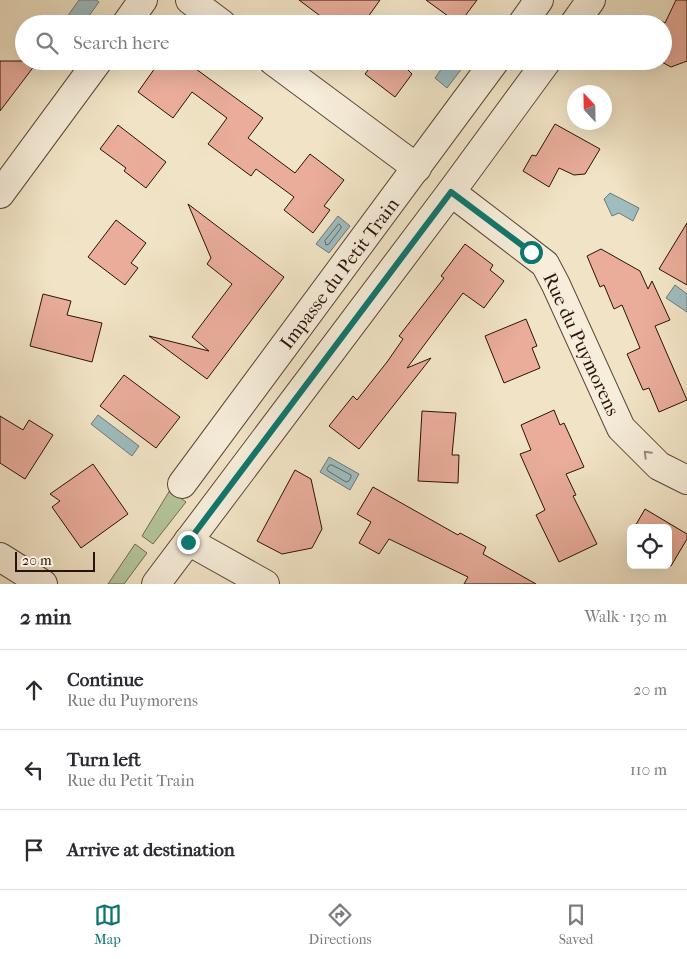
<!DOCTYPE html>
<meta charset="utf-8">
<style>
body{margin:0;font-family:"IM FELL French Canon",serif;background:#f7f7f7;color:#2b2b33}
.controls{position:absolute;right:15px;bottom:15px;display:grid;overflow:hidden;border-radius:8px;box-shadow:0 5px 20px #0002}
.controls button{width:45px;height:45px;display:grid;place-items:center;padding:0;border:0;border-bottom:1px solid #e1e1e2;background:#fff;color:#2b2b33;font:25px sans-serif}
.compass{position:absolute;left:567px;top:85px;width:45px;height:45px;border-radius:50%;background:#fff;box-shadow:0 5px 20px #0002;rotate:338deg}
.scale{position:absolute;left:15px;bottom:12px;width:80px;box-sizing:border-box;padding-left:5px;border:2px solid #2b1209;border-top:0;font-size:14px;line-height:18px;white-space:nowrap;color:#2b1209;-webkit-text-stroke:4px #f6edda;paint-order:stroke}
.stop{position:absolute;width:15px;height:15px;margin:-11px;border:4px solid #0f766e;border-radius:50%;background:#fff}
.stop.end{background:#0f766e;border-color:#fff;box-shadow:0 1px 5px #0008}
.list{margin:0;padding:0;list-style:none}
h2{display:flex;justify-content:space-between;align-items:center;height:65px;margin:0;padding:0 20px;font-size:21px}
h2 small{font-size:16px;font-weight:400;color:#7c7c81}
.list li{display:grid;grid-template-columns:32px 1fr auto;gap:15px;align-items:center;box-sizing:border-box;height:80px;padding:0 20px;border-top:1px solid #e1e1e2}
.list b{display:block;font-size:19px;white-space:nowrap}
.list p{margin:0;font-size:16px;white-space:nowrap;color:#7c7c81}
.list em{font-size:16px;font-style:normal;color:#7c7c81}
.icon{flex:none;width:28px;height:28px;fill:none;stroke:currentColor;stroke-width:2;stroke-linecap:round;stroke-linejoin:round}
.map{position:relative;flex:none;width:687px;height:584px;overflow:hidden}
.search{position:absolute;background:#fff;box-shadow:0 5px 20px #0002;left:15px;right:15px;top:15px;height:55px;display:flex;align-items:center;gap:12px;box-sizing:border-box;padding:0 18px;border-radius:28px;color:#7c7c81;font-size:19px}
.sheet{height:305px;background:#fff}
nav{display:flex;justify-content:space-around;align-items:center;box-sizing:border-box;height:70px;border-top:1px solid #e1e1e2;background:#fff;font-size:14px;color:#7c7c81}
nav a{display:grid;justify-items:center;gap:2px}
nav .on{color:#0f766e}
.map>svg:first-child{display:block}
.green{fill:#b4c599;stroke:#706c51}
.water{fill:#9fbcbf;stroke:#717876}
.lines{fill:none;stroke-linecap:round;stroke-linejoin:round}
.shore{stroke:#656764;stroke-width:1}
.building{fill:#e9ad9a;stroke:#2b1209}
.minor-casing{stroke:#5c4638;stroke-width:30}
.minor{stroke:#f6edda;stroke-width:28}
.oneway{stroke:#9b8a7c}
.route{stroke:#0f766e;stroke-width:6}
.labels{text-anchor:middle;stroke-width:4.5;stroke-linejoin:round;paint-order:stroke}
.street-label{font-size:19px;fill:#2b1209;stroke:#f6edda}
</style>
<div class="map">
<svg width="687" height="584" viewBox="0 0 687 584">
<rect width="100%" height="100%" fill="#f1e4c6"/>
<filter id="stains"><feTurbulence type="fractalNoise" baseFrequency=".004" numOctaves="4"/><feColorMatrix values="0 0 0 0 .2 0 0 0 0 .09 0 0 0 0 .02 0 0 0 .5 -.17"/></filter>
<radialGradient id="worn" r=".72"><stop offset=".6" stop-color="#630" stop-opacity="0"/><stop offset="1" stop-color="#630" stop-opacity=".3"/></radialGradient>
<g class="green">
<path d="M 170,490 L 186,502 L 153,544 L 142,536 Z"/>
<path d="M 135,544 L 147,553 L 124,584 L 108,584 Z"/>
</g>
<g class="water">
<path d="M 79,0 L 96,0 L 99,2 L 83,24 L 62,24 Z"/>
<path d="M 447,61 L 464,61 L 466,63 L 447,88 L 435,78 Z"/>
<path d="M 610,193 L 639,208 L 633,221 L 619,213 L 612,216 L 604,199 Z"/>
<path d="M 338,216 L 350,226 L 329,253 L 316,244 Z"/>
<path d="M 675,285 L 687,294 L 687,312 L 666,298 Z"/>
<path d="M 98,415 L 139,446 L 132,456 L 91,424 Z"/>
<path d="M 329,457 L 359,474 L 350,490 L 320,472 Z"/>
</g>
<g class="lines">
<g class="shore">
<path d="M 339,224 L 341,226 L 341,228 L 329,244 L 326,245 L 325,241 Z"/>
<path d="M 330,465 L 332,465 L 351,475 L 351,477 L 349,481 L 346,482 L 328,471 L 327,469 Z"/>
</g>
</g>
<g class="building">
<path d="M 299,0 L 380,0 L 363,24 L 331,24 Z"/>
<path d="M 426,0 L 477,0 L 459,24 Z"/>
<path d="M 676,0 L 687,0 L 687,61 L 671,67 L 660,61 L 663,61 L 663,24 L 641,24 L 658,19 L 665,23 Z"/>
<path d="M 0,61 L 38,61 L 0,111 Z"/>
<path d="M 160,61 L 185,61 L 263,118 L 248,138 L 295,173 L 310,154 L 344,180 L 324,206 L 330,210 L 313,233 L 284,210 L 294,197 L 256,169 L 251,176 L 208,144 L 227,118 L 192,92 L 173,118 L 138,92 Z"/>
<path d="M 375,61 L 415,61 L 408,70 L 412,74 L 395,97 L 365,74 Z"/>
<path d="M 555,124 L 600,149 L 585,174 L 574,175 L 559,168 L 549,187 L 523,171 L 532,155 L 536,156 Z"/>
<path d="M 118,125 L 166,162 L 146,188 L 124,171 L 126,168 L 100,149 Z"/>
<path d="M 188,204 L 284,277 L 207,379 L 149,336 L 209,351 L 192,337 L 232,284 L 207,264 L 211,258 Z"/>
<path d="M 116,220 L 146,243 L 131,263 L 138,268 L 125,285 L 88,257 Z"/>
<path d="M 687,223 L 687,285 L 659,269 Z"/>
<path d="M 465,244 L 493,265 L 490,270 L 504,281 L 484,308 L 463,293 L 407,368 L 431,358 L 359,449 L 329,426 L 353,396 L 357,400 L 387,362 L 403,339 L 399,336 L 444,278 L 441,276 Z"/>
<path d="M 601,249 L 640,271 L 648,289 L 652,281 L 670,320 L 655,326 L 687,400 L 659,412 L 649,388 L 643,390 L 627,354 L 640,348 L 622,305 L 614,309 L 604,285 L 600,287 L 587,256 Z"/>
<path d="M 43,294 L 71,301 L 67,315 L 102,323 L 92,362 L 30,346 Z"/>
<path d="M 526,319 L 537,346 L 532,348 L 540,368 L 504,383 L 485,336 Z"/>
<path d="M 124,375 L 180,417 L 156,448 L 100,406 Z"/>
<path d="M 554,410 L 560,425 L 564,423 L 584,467 L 566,474 L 576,495 L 573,496 L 597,544 L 559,562 L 536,515 L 545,510 L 520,454 L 531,450 L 521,425 Z"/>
<path d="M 422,411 L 456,413 L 452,455 L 459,455 L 458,483 L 418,481 Z"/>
<path d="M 0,416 L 23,430 L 29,420 L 53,435 L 25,479 L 0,463 Z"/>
<path d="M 93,464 L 128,514 L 81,548 L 52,507 L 60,501 L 50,494 Z"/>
<path d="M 295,470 L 311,479 L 322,529 L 312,548 L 282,554 L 257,541 Z"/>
<path d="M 373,487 L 458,535 L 460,533 L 486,547 L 483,554 L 536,584 L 464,584 L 468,577 L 389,539 L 379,554 L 359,543 L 371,522 L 357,514 Z"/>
<path d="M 645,509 L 687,534 L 687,539 L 671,566 L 668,565 L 668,528 L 634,528 Z"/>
</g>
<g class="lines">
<defs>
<g id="minor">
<path d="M 190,0 L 222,24"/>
<path d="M 126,24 L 143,0"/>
<path d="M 522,24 L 539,0"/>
<path d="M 574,24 L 591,0"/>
<path d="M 273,61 L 417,168"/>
<path d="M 451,192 L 545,264 L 556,285 L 621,428 L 659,466 L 687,480"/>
<path d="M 0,194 L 98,61"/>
<path d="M 182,484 L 495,61"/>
<path d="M 188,541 L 265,584"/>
<path d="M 0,557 L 43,584"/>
<path d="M 156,584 L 451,192 L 547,61"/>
</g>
</defs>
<use href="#minor" class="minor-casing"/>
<use href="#minor" class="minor"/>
</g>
<defs><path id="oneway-chevron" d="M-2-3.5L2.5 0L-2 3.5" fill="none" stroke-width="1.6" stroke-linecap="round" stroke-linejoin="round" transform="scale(1.25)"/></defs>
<use class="oneway" href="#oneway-chevron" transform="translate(647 454) rotate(-135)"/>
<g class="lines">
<path class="route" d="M 188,542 L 451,192 L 531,252"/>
</g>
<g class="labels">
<g class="street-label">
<text transform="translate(339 273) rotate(-53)" y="7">Impasse du Petit Train</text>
<text transform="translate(582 344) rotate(65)" y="7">Rue du Puymorens</text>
</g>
</g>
<rect width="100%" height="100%" filter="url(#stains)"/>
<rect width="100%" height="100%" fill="url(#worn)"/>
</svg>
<div class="controls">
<button><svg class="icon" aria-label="locate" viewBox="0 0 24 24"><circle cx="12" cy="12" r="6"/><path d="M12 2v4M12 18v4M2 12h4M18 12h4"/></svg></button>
</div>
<svg class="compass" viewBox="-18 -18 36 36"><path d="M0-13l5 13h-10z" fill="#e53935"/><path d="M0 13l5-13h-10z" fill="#7c7c81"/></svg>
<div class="scale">20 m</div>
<div class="stop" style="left:531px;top:252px"></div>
<div class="stop end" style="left:188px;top:542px"></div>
<div class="search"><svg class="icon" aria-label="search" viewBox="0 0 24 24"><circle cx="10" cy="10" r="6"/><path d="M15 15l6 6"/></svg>Search here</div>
</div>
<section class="sheet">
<h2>2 min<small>Walk · 130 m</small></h2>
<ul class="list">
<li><svg class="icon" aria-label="ahead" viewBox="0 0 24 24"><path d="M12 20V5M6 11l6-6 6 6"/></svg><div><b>Continue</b><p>Rue du Puymorens</p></div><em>20 m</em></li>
<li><svg class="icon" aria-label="left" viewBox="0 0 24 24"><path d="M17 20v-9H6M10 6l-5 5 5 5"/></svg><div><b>Turn left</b><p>Rue du Petit Train</p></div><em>110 m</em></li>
<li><svg class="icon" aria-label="arrive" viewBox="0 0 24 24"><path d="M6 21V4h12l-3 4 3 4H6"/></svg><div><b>Arrive at destination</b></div></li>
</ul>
</section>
<nav>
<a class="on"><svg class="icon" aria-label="map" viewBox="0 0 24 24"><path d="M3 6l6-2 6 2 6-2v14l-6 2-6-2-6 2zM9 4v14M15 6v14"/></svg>Map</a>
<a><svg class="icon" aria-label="directions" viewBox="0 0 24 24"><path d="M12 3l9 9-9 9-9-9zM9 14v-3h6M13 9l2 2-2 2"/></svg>Directions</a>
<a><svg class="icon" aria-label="saved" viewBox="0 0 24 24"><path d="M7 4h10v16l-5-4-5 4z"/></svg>Saved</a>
</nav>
